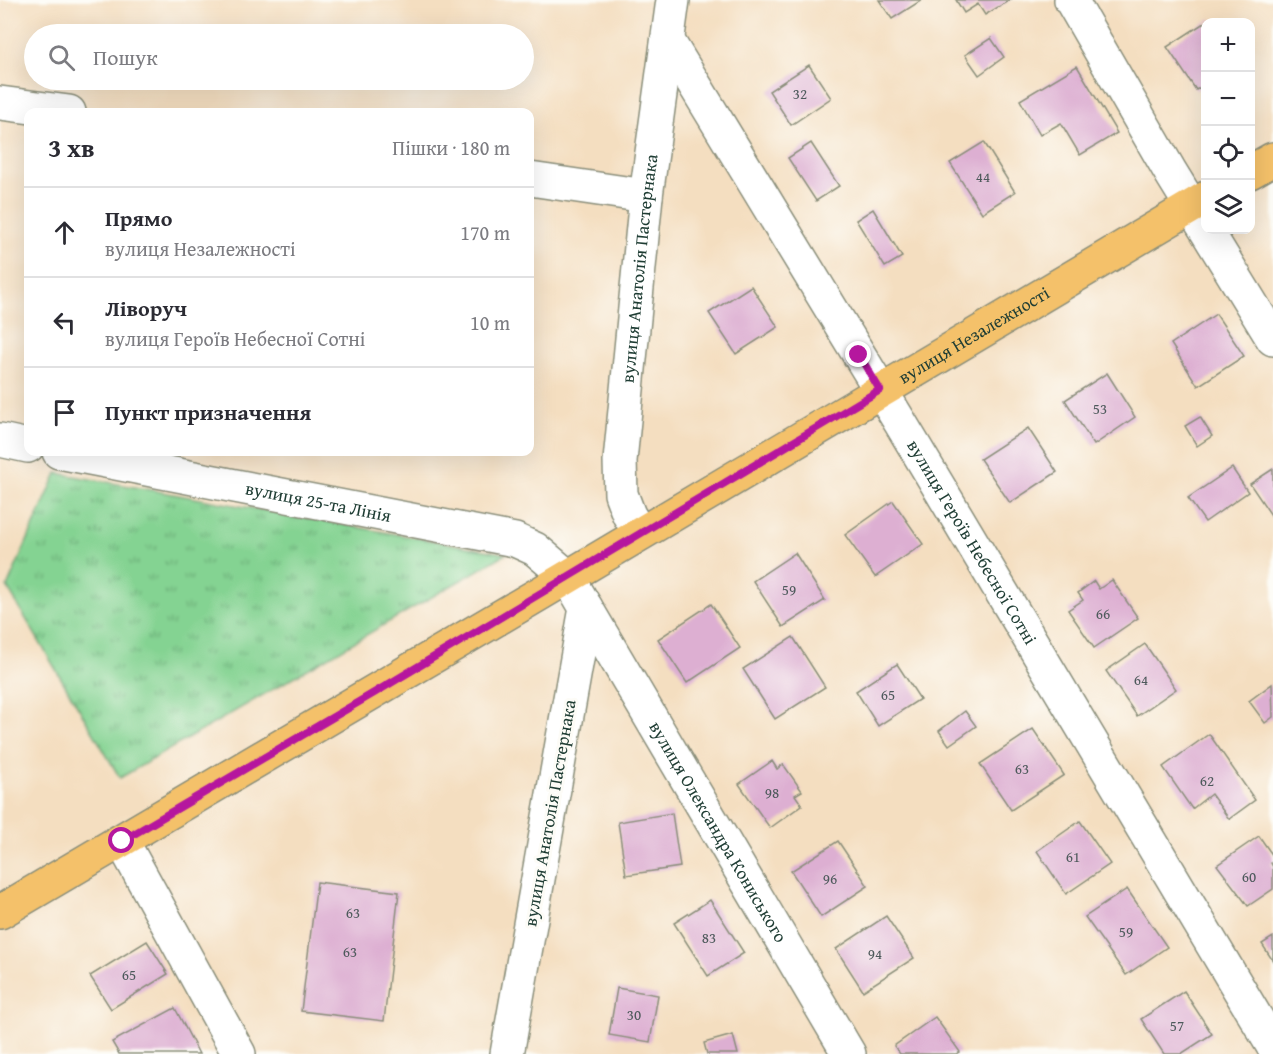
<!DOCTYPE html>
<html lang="uk">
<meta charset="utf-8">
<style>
body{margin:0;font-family:"Gentium Book Plus",serif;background:#f7f7f7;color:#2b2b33}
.controls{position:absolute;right:18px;top:18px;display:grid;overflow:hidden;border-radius:12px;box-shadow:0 6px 24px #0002}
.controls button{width:54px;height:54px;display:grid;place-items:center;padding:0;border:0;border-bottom:2px solid #e1e1e2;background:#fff;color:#2b2b33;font:30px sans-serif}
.stop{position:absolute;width:18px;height:18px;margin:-14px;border:4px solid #b5179e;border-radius:50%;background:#fff}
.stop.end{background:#b5179e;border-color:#fff;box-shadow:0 2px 6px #0008}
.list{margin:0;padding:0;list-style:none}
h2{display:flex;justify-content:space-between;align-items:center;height:78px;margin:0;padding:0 24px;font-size:26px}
h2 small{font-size:20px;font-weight:400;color:#7c7c81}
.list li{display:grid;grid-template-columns:39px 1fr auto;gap:18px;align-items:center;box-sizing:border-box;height:90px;padding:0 24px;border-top:2px solid #e1e1e2}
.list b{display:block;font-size:22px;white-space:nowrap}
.list p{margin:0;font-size:20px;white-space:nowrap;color:#7c7c81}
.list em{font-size:20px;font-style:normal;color:#7c7c81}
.icon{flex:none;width:33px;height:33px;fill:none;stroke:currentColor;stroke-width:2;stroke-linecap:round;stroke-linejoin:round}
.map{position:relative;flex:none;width:1273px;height:1054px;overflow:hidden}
.search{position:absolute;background:#fff;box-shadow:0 6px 24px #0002;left:24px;top:24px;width:510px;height:66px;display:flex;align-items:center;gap:15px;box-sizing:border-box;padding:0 21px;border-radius:33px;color:#7c7c81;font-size:22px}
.panel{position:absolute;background:#fff;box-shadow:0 6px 24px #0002;left:24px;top:108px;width:510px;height:348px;border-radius:12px}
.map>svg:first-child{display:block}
.grass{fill:url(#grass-tufts);stroke:#528863;stroke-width:1.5}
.building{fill:#ddafd2}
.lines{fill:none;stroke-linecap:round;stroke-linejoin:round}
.minor-casing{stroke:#8a8e7a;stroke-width:36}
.major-casing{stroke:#8a8e7a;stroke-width:36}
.minor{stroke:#fff;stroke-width:33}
.major{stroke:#f4c16b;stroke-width:33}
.route{stroke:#b5179e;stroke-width:8}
.labels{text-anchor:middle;stroke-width:6;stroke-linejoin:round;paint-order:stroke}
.number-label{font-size:15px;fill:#4e5a5c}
.street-label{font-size:18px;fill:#1f3d34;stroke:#fdfcf7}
</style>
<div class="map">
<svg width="1273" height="1054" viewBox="0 0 1273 1054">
<defs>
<pattern id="grass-tufts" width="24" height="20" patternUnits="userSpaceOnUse" patternTransform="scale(1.5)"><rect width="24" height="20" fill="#84d392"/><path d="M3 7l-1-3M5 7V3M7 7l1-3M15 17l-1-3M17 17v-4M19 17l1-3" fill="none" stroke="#6bac78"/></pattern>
</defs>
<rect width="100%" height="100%" fill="#fdfcf7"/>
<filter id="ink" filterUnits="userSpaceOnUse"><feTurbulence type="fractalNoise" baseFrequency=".0167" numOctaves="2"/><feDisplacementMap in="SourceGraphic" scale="12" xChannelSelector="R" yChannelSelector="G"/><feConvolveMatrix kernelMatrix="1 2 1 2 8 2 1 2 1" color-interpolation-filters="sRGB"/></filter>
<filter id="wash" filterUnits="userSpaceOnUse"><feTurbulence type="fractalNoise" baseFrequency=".008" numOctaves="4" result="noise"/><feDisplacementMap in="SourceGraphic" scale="24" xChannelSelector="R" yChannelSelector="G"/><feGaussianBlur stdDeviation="1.35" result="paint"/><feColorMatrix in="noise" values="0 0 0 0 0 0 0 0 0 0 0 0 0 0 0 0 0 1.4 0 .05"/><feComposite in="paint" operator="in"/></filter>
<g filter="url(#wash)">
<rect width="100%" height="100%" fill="#f4dec0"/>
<path class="grass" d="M 57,473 L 506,554 L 120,778 L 7,587 Z"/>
<g id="blocks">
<g class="building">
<path d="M 879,0 L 922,0 L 892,19 Z"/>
<path d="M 956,0 L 1010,0 L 985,15 L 978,4 L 964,13 Z"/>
<path d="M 1210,19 L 1213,22 L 1206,22 L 1206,84 L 1196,90 L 1167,47 Z"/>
<path d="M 991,38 L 1004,57 L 979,75 L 965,55 Z"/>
<path d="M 809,65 L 831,98 L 791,125 L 769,91 Z"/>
<path d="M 1077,66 L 1117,133 L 1080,155 L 1061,123 L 1040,135 L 1020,100 Z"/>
<path d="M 984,142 L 1015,192 L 982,213 L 950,163 Z"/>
<path d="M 811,143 L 839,186 L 816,201 L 788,158 Z"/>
<path d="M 873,209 L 902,257 L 885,267 L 856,220 Z"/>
<path d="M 751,286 L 778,327 L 736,354 L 709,313 Z"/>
<path d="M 1216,314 L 1244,356 L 1198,386 L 1171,344 Z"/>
<path d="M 1107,373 L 1135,417 L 1094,445 L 1065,400 Z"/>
<path d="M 1200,417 L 1212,436 L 1197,446 L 1185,426 Z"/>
<path d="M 1028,428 L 1057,472 L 1010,503 L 980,459 Z"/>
<path d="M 1232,468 L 1248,492 L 1205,522 L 1188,498 Z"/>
<path d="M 1273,469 L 1273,518 L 1250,484 Z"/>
<path d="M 893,501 L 923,544 L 875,577 L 845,535 Z"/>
<path d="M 795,553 L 825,600 L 783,627 L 753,581 Z"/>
<path d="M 1112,580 L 1138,618 L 1094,648 L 1068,610 L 1083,600 L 1078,593 L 1094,581 L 1099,589 Z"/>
<path d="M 711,604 L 740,648 L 687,683 L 658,639 Z"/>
<path d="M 793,637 L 825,687 L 775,719 L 743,669 Z"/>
<path d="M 1145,644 L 1176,689 L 1137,716 L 1106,671 Z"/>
<path d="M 897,664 L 920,699 L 878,726 L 856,691 Z"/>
<path d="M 1272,684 L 1273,717 L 1265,723 L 1249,701 Z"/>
<path d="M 965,711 L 976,726 L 949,745 L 939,731 Z"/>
<path d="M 1033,729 L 1064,775 L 1011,810 L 980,764 Z"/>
<path d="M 1209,734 L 1255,800 L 1229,819 L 1211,794 L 1192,809 L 1163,767 Z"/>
<path d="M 772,761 L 777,769 L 783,764 L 802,791 L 795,795 L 802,805 L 770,828 L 739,784 Z"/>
<path d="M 672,813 L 680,867 L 626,875 L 618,822 Z"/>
<path d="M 1080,821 L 1110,864 L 1066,894 L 1037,851 Z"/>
<path d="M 1259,836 L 1273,856 L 1273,862 L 1271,863 L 1273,867 L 1273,889 L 1248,906 L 1217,865 Z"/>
<path d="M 838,841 L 868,886 L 821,917 L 791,871 Z"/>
<path d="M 317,882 L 399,892 L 384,1021 L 301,1011 Z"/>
<path d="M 1127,889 L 1167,947 L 1126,975 L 1085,917 Z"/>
<path d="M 710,900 L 744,953 L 708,976 L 674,923 Z"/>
<path d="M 886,916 L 914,958 L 863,991 L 836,949 Z"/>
<path d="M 1273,937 L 1273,961 L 1262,944 Z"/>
<path d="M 147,941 L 168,974 L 111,1009 L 90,976 Z"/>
<path d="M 617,988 L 658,995 L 650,1042 L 609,1035 Z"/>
<path d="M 1184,991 L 1212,1034 L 1181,1054 L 1164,1054 L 1141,1019 Z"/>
<path d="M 175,1008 L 199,1054 L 119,1054 L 112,1042 Z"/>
<path d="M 935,1017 L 960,1052 L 957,1054 L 900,1054 L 894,1046 Z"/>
<path d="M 733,1035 L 738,1054 L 707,1054 L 704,1043 Z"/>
</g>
</g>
</g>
<g filter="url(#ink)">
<use href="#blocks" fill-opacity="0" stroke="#8a8e7a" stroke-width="1.5"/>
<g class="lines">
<defs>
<g id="minor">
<path d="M 1071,0 L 1171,173 L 1273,339"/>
<path id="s1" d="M 668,41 L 900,422 L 1273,1046"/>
<path d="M 0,103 L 69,112"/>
<path d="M 530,179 L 646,196"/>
<path d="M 0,440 L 28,446"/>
<path id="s2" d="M 59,452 L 515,540 L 535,549 L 568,577 L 586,608 L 507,1054"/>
<path id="s3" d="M 640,533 L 629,515 L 621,494 L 620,461 L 646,196 L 673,0"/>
<path id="s4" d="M 586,608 L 849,1054"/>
<path d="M 122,841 L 239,1054"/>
</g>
<g id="major">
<path d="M 1250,172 L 1273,159"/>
<path id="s5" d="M 0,912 C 404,677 803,435 1206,198"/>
</g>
</defs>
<use href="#minor" class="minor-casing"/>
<use href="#major" class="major-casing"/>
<use href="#minor" class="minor"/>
<use href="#major" class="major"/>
</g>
</g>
<g class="lines" filter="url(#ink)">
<path class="route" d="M 122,841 L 374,693 L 880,390 L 859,355"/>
</g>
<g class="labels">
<g class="number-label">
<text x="800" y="99">32</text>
<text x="983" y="182">44</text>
<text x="1100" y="414">53</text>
<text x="789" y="595">59</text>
<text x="1103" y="619">66</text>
<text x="1141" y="685">64</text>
<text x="888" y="700">65</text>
<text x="1022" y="774">63</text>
<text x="1207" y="786">62</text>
<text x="772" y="798">98</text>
<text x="1073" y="862">61</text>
<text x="1249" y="882">60</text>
<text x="830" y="884">96</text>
<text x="353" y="918">63</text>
<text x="1126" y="937">59</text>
<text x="709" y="943">83</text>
<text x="350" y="957">63</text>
<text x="875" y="959">94</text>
<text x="129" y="980">65</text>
<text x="634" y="1020">30</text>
<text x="1177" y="1031">57</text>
</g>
<g class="street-label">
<text dy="6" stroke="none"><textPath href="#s3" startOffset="270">вулиця Анатолія Пастернака</textPath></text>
<text dy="6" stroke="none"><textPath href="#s5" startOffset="1132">вулиця Незалежності</textPath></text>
<text dy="6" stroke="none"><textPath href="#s2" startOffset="264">вулиця 25-та Лінія</textPath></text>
<text dy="6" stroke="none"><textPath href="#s1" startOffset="586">вулиця Героїв Небесної Сотні</textPath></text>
<text transform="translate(550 813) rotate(-80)" y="6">вулиця Анатолія Пастернака</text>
<text dy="6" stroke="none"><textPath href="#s4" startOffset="260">вулиця Олександра Кониського</textPath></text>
</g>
</g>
</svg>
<div class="controls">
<button>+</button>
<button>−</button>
<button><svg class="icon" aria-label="locate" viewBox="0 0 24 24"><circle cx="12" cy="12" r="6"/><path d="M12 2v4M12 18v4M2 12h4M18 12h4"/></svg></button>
<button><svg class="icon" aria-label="layers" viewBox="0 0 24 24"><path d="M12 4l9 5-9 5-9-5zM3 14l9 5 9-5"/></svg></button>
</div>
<div class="stop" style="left:122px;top:841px"></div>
<div class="stop end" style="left:859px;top:355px"></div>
<div class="search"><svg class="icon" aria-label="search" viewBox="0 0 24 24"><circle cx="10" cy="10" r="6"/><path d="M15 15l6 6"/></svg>Пошук</div>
<section class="panel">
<h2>3 хв<small>Пішки · 180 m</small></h2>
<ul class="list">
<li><svg class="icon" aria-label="ahead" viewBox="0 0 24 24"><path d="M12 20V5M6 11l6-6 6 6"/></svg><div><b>Прямо</b><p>вулиця Незалежності</p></div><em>170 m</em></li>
<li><svg class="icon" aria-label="left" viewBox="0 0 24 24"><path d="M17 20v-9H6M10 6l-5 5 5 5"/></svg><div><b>Ліворуч</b><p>вулиця Героїв Небесної Сотні</p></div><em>10 m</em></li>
<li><svg class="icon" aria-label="arrive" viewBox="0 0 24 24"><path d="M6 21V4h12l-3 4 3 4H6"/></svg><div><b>Пункт призначення</b></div></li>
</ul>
</section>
</div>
